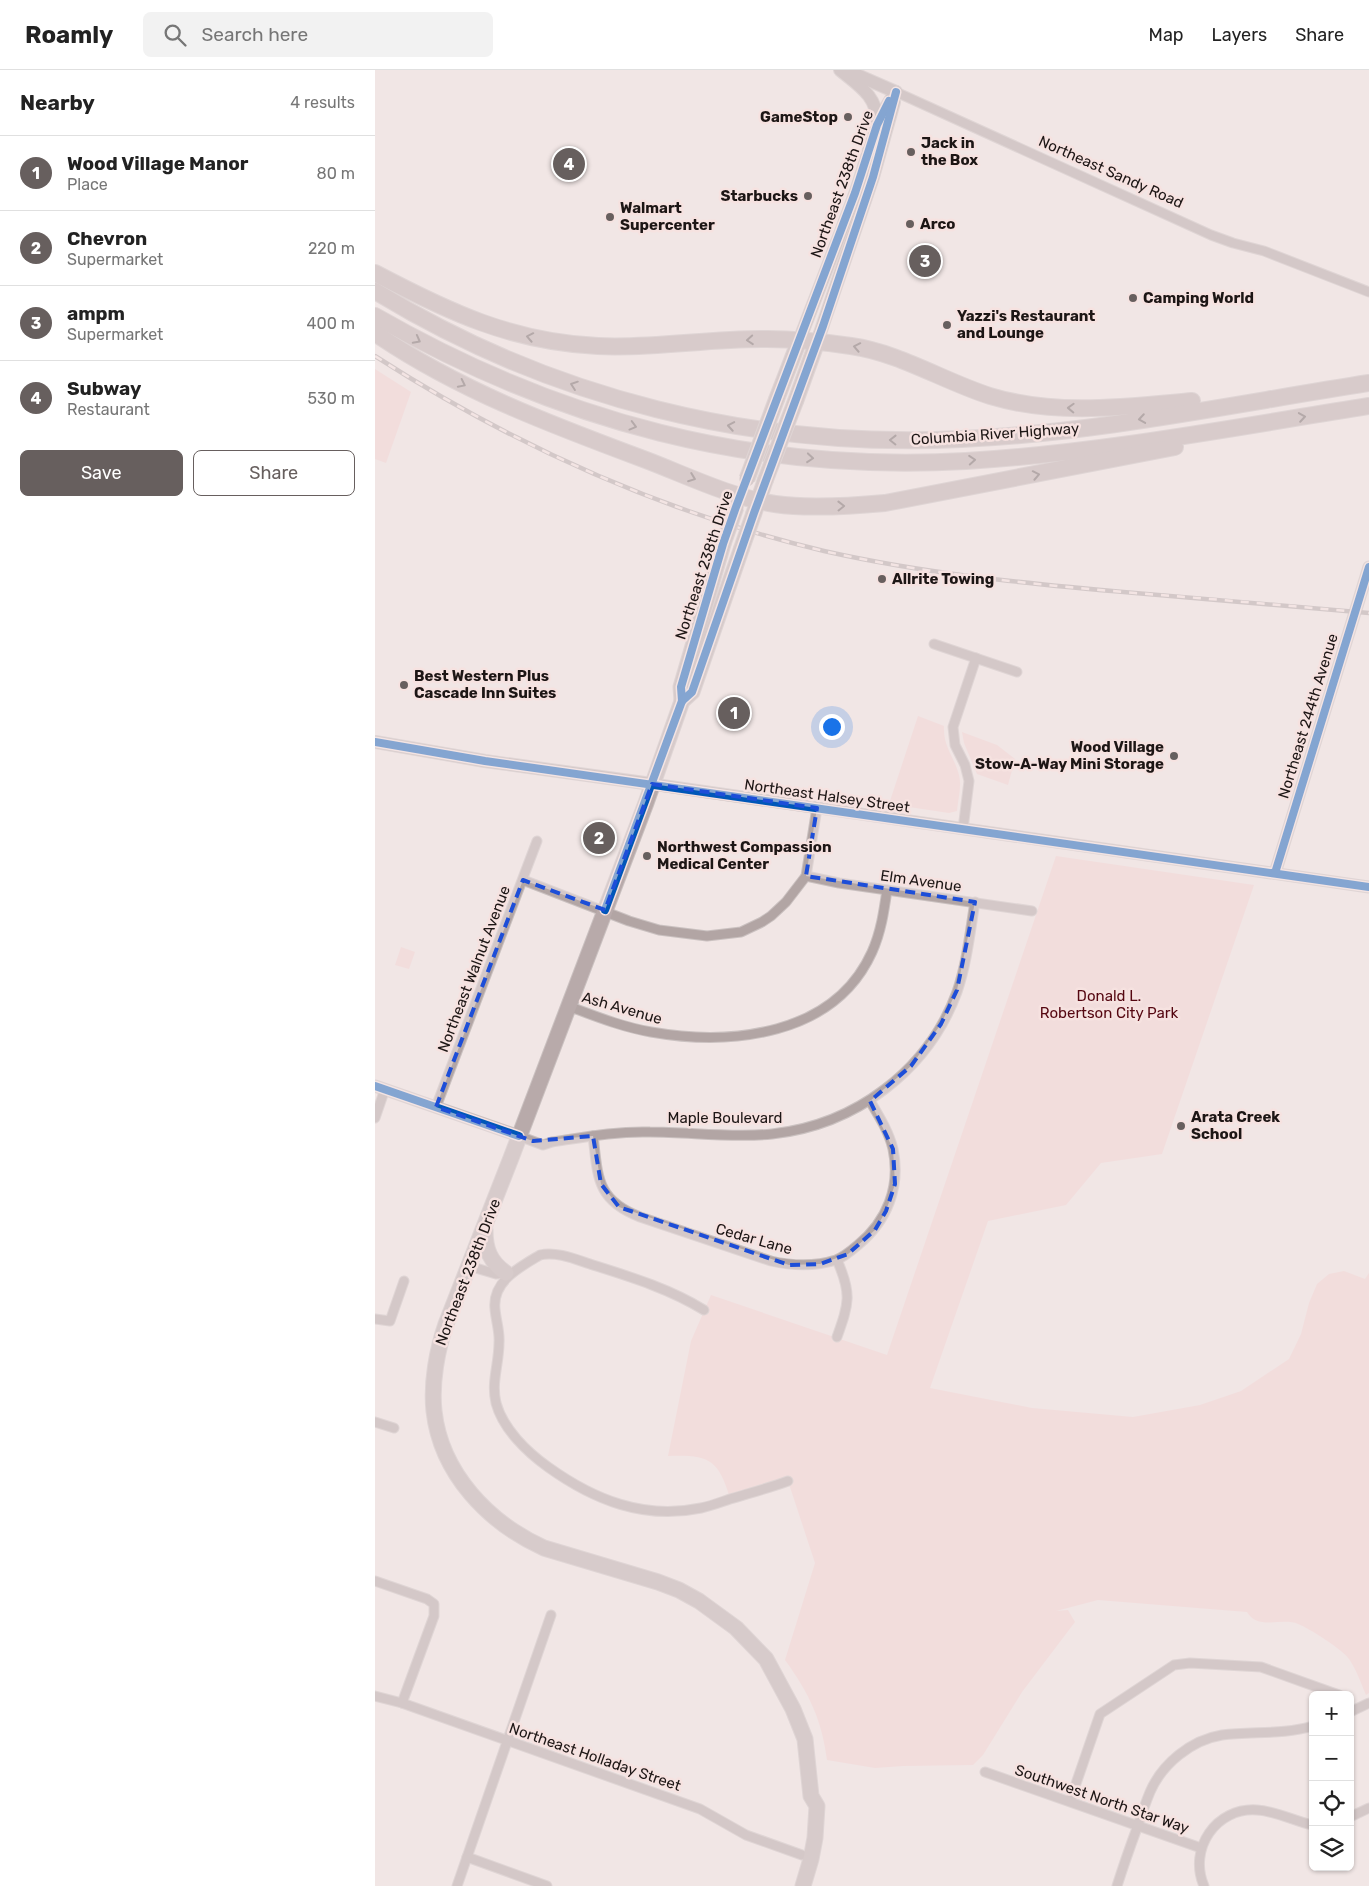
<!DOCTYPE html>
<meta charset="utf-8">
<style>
body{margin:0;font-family:Rubik,sans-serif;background:#f2f2f2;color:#222}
.controls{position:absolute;right:15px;bottom:15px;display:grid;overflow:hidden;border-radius:8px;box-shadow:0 1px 4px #0004}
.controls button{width:45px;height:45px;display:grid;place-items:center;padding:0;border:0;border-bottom:1px solid #e0e0e0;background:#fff;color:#222;font:25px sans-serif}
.you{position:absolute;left:456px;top:656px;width:18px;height:18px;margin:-12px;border:4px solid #fff;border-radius:50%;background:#1a73e8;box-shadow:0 0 0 8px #1a73e833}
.badge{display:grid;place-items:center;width:32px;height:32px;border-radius:50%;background:#675f5e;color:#fff;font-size:16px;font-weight:700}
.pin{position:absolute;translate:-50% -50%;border:2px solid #fff;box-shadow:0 1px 5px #0006}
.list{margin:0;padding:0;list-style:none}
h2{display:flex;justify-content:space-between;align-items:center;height:65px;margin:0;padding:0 20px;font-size:21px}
h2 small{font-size:16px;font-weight:400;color:#767676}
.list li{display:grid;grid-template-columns:32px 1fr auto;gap:15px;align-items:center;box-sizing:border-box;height:75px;padding:0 20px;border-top:1px solid #e0e0e0}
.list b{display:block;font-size:19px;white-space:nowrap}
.list p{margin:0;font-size:16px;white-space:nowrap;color:#767676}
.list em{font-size:16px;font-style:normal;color:#767676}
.actions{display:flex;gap:10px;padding:15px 20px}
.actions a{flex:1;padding:11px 0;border:1px solid #675f5e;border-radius:8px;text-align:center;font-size:18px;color:#675f5e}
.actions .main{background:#675f5e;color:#fff}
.icon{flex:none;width:28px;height:28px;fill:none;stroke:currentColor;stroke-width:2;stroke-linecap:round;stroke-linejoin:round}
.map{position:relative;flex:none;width:994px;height:1816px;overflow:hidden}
header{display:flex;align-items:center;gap:30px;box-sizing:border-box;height:70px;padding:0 25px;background:#fff;border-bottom:1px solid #e0e0e0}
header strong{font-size:24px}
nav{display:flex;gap:28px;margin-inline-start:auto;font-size:18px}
.search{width:350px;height:45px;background:#f2f2f2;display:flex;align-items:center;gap:12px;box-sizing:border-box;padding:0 18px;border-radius:8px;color:#767676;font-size:19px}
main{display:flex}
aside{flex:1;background:#fff}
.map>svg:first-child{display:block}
.green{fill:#f4d3d1}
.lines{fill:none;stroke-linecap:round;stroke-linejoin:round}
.minor-casing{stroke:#cac1c0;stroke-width:11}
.tertiary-casing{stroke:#cac1c0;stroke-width:13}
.secondary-casing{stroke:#cac1c0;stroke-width:14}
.trunk-casing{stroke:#cac1c0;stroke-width:17}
.motorway-casing{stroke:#cac1c0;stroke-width:18}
.minor{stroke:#b2a5a4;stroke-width:9}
.tertiary{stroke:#b2a5a4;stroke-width:11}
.secondary{stroke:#b2a5a4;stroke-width:12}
.trunk{stroke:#b8aaaa;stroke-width:15}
.motorway{stroke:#baabab;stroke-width:16}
.rail-casing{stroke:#b0a5a5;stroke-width:4.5}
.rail{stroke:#f6e2e0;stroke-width:2.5;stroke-dasharray:8;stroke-linecap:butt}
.trunk-bridge-casing{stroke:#cac1c0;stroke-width:17;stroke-linecap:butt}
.trunk-bridge{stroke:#b8aaaa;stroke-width:15}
.cycleway-casing{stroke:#f6e2e0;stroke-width:11}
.cycleway{stroke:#0057b8;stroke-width:8}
.oneway{stroke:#6c6060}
.marked{fill:none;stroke:#1d4ed8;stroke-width:4;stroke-dasharray:10 6;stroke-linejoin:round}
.poi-dot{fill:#675f5e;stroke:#f6e2e0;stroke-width:2}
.labels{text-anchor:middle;stroke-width:5;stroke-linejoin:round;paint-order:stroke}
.poi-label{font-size:15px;font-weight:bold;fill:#1d1615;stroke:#f6e2e0;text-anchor:start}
.street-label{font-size:15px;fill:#1d1615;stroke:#f6e2e0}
.park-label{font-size:15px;fill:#550711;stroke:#f6e2e0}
</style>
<header>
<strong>Roamly</strong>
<div class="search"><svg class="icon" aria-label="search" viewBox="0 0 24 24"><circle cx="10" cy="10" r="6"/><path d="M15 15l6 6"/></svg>Search here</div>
<nav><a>Map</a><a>Layers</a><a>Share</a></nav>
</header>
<main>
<aside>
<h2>Nearby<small>4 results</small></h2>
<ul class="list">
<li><span class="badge">1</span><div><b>Wood Village Manor</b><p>Place</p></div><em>80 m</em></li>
<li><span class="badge">2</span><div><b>Chevron</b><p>Supermarket</p></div><em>220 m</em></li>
<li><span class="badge">3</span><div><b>ampm</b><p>Supermarket</p></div><em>400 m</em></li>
<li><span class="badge">4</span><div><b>Subway</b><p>Restaurant</p></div><em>530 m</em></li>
</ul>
<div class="actions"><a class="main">Save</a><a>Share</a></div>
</aside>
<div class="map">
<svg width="994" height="1816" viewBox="0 0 994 1816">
<rect width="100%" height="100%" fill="#f1e6e5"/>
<g class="green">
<path d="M 0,299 L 36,322 L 11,393 L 0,389 Z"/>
<path d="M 543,646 L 569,656 C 568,677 579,686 584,705 C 587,716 583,729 582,741 L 574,743 L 514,734 Z"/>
<path d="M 587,662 L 622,675 L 640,689 L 633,715 L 602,704 L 589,673 Z"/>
<path d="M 681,786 L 879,815 L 787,1084 L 726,1093 L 691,1135 L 613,1151 L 555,1318 L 657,1338 L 758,1347 L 825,1335 L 866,1321 L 914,1289 L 926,1264 L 934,1233 L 942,1214 L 954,1204 L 969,1201 L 990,1209 L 994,1203 L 994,1623 L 991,1625 C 986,1613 981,1599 974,1589 C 968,1580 934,1558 923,1554 C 907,1547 883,1561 872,1542 L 723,1530 L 681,1541 L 693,1540 L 700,1552 L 647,1622 L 608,1685 L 598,1695 L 528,1696 L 500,1698 L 452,1690 C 447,1650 434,1623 410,1590 L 440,1493 L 413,1411 L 355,1428 C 343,1388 333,1385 293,1386 L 316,1271 L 336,1225 L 512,1285 Z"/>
<path d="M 26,877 L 40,882 L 34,899 L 20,895 Z"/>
</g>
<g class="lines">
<defs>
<g id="minor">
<path d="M 521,22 L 836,165 L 858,173 L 889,181 L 994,222"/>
<path d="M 559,574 L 642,602"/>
<path d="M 588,759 L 594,711 L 590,695 L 580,675 L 578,657 L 601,588"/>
<path d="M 431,806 L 464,813 L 657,841"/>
<path d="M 148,810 L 254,851 L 284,860 L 332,866 L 366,862 L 387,852 L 396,846 L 411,832 L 431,806 L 442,738"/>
<path d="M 193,936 C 220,946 247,957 276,962 C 356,976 459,966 497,882 C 506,862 509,841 512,820"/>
<path d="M 61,1037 L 162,771"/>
<path d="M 0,1048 L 10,1019"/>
<path d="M 144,1066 L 168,1075 L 177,1072 C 210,1067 242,1061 275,1062 C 315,1062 357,1068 397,1064 C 480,1055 553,1001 582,922 C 592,893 595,862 600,832"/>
<path d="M 218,1066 C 223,1107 221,1130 265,1147 L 396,1191 C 418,1196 439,1197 461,1190 C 469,1187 476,1181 483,1175 C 512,1151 526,1117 518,1079 C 514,1062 504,1046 495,1031"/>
<path d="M 462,1190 C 477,1224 474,1233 462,1267"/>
<path d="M 94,1196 L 121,1204 L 129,1203"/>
<path d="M 329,1240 C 295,1219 256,1207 218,1195 C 202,1190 182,1181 165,1185 C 145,1197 117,1211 120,1239 C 121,1251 125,1262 124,1273 C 124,1294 116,1312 121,1333 C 128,1359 152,1382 173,1397 C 219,1430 269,1450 326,1438 C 336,1436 346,1432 355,1429 C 375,1423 394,1418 413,1411"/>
<path d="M 0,1249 L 15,1251 L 29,1211"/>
<path d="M 0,1352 L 19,1358"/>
<path d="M 0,1511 L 52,1529 L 59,1534 L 59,1546 L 27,1633"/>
<path d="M 0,1626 L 27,1633 L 325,1739 L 371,1765 L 427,1785"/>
<path d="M 975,1642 L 994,1633"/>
<path d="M 610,1702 L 826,1778"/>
<path d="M 695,1731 L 725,1644 L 799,1595 L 815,1593 L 886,1597 L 964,1625"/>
<path d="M 975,1747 L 994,1738"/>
<path d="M 92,1787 L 172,1816"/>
<path d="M 82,1816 L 176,1545"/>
<path d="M 742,1816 C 748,1797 755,1777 762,1758 C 766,1746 770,1734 775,1722 C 787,1694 816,1670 847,1665 C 878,1661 907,1665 938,1656"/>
<path d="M 829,1816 C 813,1779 841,1737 882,1740 C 901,1741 919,1751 938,1755"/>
</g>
<g id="tertiary">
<path d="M 277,714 L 994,817"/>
<path d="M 900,803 L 994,497"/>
<path d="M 0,1016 L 144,1066"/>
</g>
<g id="secondary">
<path d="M 465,0 C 483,15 503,26 502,53"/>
<path d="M 473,1 L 521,22"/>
<path d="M 424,271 C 443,221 463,171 481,121 C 493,87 499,51 521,22"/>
<path d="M 442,272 L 498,107 L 519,32"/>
<path d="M 0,672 L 110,691 L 277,714"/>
</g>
<g id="trunk">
<path d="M 402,328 L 424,271"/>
<path d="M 421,330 L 442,272"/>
<path d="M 379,443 L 390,411"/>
<path d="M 366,480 L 317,622 L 307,631 L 271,733 L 136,1088 L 71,1254 C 62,1280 56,1313 59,1341 C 66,1404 114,1453 169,1478 L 283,1512 L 304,1520 L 324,1531 L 361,1558 L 391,1589 L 418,1639 L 430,1669 L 436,1726 L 442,1736 L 440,1768 L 436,1789 L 428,1816"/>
<path d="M 307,631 L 306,617 L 348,474"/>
<path d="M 110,1160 C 110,1179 115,1192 131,1203"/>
</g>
<g id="motorway">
<path d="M 0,203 C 74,242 137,272 223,276 C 279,279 335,268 392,269 C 419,269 449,272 476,276 C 525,283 568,311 615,326 C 681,346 750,337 817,331"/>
<path d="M 0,221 C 176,329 380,379 586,369 C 722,363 859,334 994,313"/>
<path d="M 0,246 C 185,352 378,403 591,391 C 726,383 861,357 994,336"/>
<path d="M 0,263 C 83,320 177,355 271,390 C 313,406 355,427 400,434 C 433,439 477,436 510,433 L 800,377"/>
</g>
</defs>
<use href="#minor" class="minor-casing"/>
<use href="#tertiary" class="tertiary-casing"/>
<use href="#secondary" class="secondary-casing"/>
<use href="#trunk" class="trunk-casing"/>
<use href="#motorway" class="motorway-casing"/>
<use href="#minor" class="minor"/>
<use href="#tertiary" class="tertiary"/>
<use href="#secondary" class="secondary"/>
<use href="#trunk" class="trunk"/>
<use href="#motorway" class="motorway"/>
<defs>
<path id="rail" d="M 0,286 C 138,375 289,443 449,481 C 551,504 655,514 760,523 C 838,529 916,536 994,543"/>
</defs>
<use href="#rail" class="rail-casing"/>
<use href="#rail" class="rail"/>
<defs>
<g id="trunk-bridge">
<path d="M 372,409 L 402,328"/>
<path d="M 390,411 L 421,330"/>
<path d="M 348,474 L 361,437"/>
<path d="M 366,480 L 379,443"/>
</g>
</defs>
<use href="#trunk-bridge" class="trunk-bridge-casing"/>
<use href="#trunk-bridge" class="trunk-bridge"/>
<defs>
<g id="cycleway">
<path d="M 307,631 L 306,617 L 348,474 L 361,437 L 480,123 L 502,55 L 514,31"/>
<path d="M 0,672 L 110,691 L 994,817"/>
<path d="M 900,803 L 994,497"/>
<path d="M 230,840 L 307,631 L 317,622 L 379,443 L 448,256 L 498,107 L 521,22"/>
<path d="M 0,1016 L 144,1066"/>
</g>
</defs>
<use href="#cycleway" class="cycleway-casing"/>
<use href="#cycleway" class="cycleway"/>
</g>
<defs><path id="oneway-chevron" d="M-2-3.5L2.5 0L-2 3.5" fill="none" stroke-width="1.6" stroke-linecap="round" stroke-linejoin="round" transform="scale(1.25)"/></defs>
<g class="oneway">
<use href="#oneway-chevron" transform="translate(155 267) rotate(-169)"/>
<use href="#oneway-chevron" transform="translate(42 270) rotate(28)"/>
<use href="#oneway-chevron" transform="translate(375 270) rotate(176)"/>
<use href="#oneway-chevron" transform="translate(482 277) rotate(-169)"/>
<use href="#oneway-chevron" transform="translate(87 314) rotate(26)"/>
<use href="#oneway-chevron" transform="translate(199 315) rotate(-161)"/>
<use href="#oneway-chevron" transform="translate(696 338) rotate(-178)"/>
<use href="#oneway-chevron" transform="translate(927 347) rotate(-9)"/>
<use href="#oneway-chevron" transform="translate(767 349) rotate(171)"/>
<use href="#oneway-chevron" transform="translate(258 356) rotate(15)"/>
<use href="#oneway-chevron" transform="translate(356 356) rotate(-170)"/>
<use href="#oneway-chevron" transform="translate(518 370) rotate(-179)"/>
<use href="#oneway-chevron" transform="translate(435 388) rotate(5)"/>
<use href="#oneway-chevron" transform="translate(597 390) rotate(-4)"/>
<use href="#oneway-chevron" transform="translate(661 405) rotate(-11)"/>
<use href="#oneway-chevron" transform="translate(317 408) rotate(21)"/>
<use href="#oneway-chevron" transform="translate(466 436) rotate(-1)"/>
</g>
<path d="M0 0H994V1816H0ZM 277,714 L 442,738 L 431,806 L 600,832 L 582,920 L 566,954 L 536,996 L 495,1031 L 518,1079 L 520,1114 L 511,1141 L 500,1160 L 473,1184 L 445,1194 L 414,1195 L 244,1137 L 226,1114 L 218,1066 L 158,1071 L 61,1037 L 148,810 L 230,840 Z" fill="#f1e6e5" fill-opacity=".55" fill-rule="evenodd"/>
<path class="marked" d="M 277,714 L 442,738 L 431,806 L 600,832 L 582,920 L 566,954 L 536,996 L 495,1031 L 518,1079 L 520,1114 L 511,1141 L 500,1160 L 473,1184 L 445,1194 L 414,1195 L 244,1137 L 226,1114 L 218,1066 L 158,1071 L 61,1037 L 148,810 L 230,840 Z"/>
<g class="poi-dot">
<circle cx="473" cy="47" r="5"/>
<circle cx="536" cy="82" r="5"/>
<circle cx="433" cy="126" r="5"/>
<circle cx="235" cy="147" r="5"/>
<circle cx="535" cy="154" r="5"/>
<circle cx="758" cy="228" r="5"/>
<circle cx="572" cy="255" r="5"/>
<circle cx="507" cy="509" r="5"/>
<circle cx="29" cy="615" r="5"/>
<circle cx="799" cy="686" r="5"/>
<circle cx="272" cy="786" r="5"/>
<circle cx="806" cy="1056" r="5"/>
</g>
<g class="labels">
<g class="poi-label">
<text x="463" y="52" text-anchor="end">GameStop</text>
<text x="546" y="78">Jack in<tspan x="546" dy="17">the Box</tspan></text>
<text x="423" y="131" text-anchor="end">Starbucks</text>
<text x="245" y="143">Walmart<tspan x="245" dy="17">Supercenter</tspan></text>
<text x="545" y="159">Arco</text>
<text x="768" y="233">Camping World</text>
<text x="582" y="251">Yazzi's Restaurant<tspan x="582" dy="17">and Lounge</tspan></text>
<text x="517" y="514">Allrite Towing</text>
<text x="39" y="611">Best Western Plus<tspan x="39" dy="17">Cascade Inn Suites</tspan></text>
<text x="789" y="682" text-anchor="end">Wood Village<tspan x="789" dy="17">Stow-A-Way Mini Storage</tspan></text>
<text x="282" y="782">Northwest Compassion<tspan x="282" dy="17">Medical Center</tspan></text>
<text x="816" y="1052">Arata Creek<tspan x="816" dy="17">School</tspan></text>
</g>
<g class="street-label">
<text transform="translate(736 102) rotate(24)" y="5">Northeast Sandy Road</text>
<text transform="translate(467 114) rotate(-70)" y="5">Northeast 238th Drive</text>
<text transform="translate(620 364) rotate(-4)" y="5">Columbia River Highway</text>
<text transform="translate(329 495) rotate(-72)" y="5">Northeast 238th Drive</text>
<text transform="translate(933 646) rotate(-73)" y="5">Northeast 244th Avenue</text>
<text transform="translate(452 726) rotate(8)" y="5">Northeast Halsey Street</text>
<text transform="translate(546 811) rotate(8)" y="5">Elm Avenue</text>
<text transform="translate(99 899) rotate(-69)" y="5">Northeast Walnut Avenue</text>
<text transform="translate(247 938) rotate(16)" y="5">Ash Avenue</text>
<text x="350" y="1053">Maple Boulevard</text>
<text transform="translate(379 1169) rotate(16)" y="5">Cedar Lane</text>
<text transform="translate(93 1202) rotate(-69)" y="5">Northeast 238th Drive</text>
<text transform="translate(220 1687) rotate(19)" y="5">Northeast Holladay Street</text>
<text transform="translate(727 1729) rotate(19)" y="5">Southwest North Star Way</text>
</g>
<g class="park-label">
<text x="734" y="931">Donald L.<tspan x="734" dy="17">Robertson City Park</tspan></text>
</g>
</g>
</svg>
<div class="controls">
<button>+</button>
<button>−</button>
<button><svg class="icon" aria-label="locate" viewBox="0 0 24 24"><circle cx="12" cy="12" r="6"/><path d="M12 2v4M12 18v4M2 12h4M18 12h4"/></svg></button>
<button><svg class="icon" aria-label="layers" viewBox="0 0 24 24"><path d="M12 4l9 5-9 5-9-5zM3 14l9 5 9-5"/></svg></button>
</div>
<div class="you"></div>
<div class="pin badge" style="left:359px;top:643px">1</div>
<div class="pin badge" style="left:224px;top:768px">2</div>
<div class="pin badge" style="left:550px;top:191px">3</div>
<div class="pin badge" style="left:194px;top:94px">4</div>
</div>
</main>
